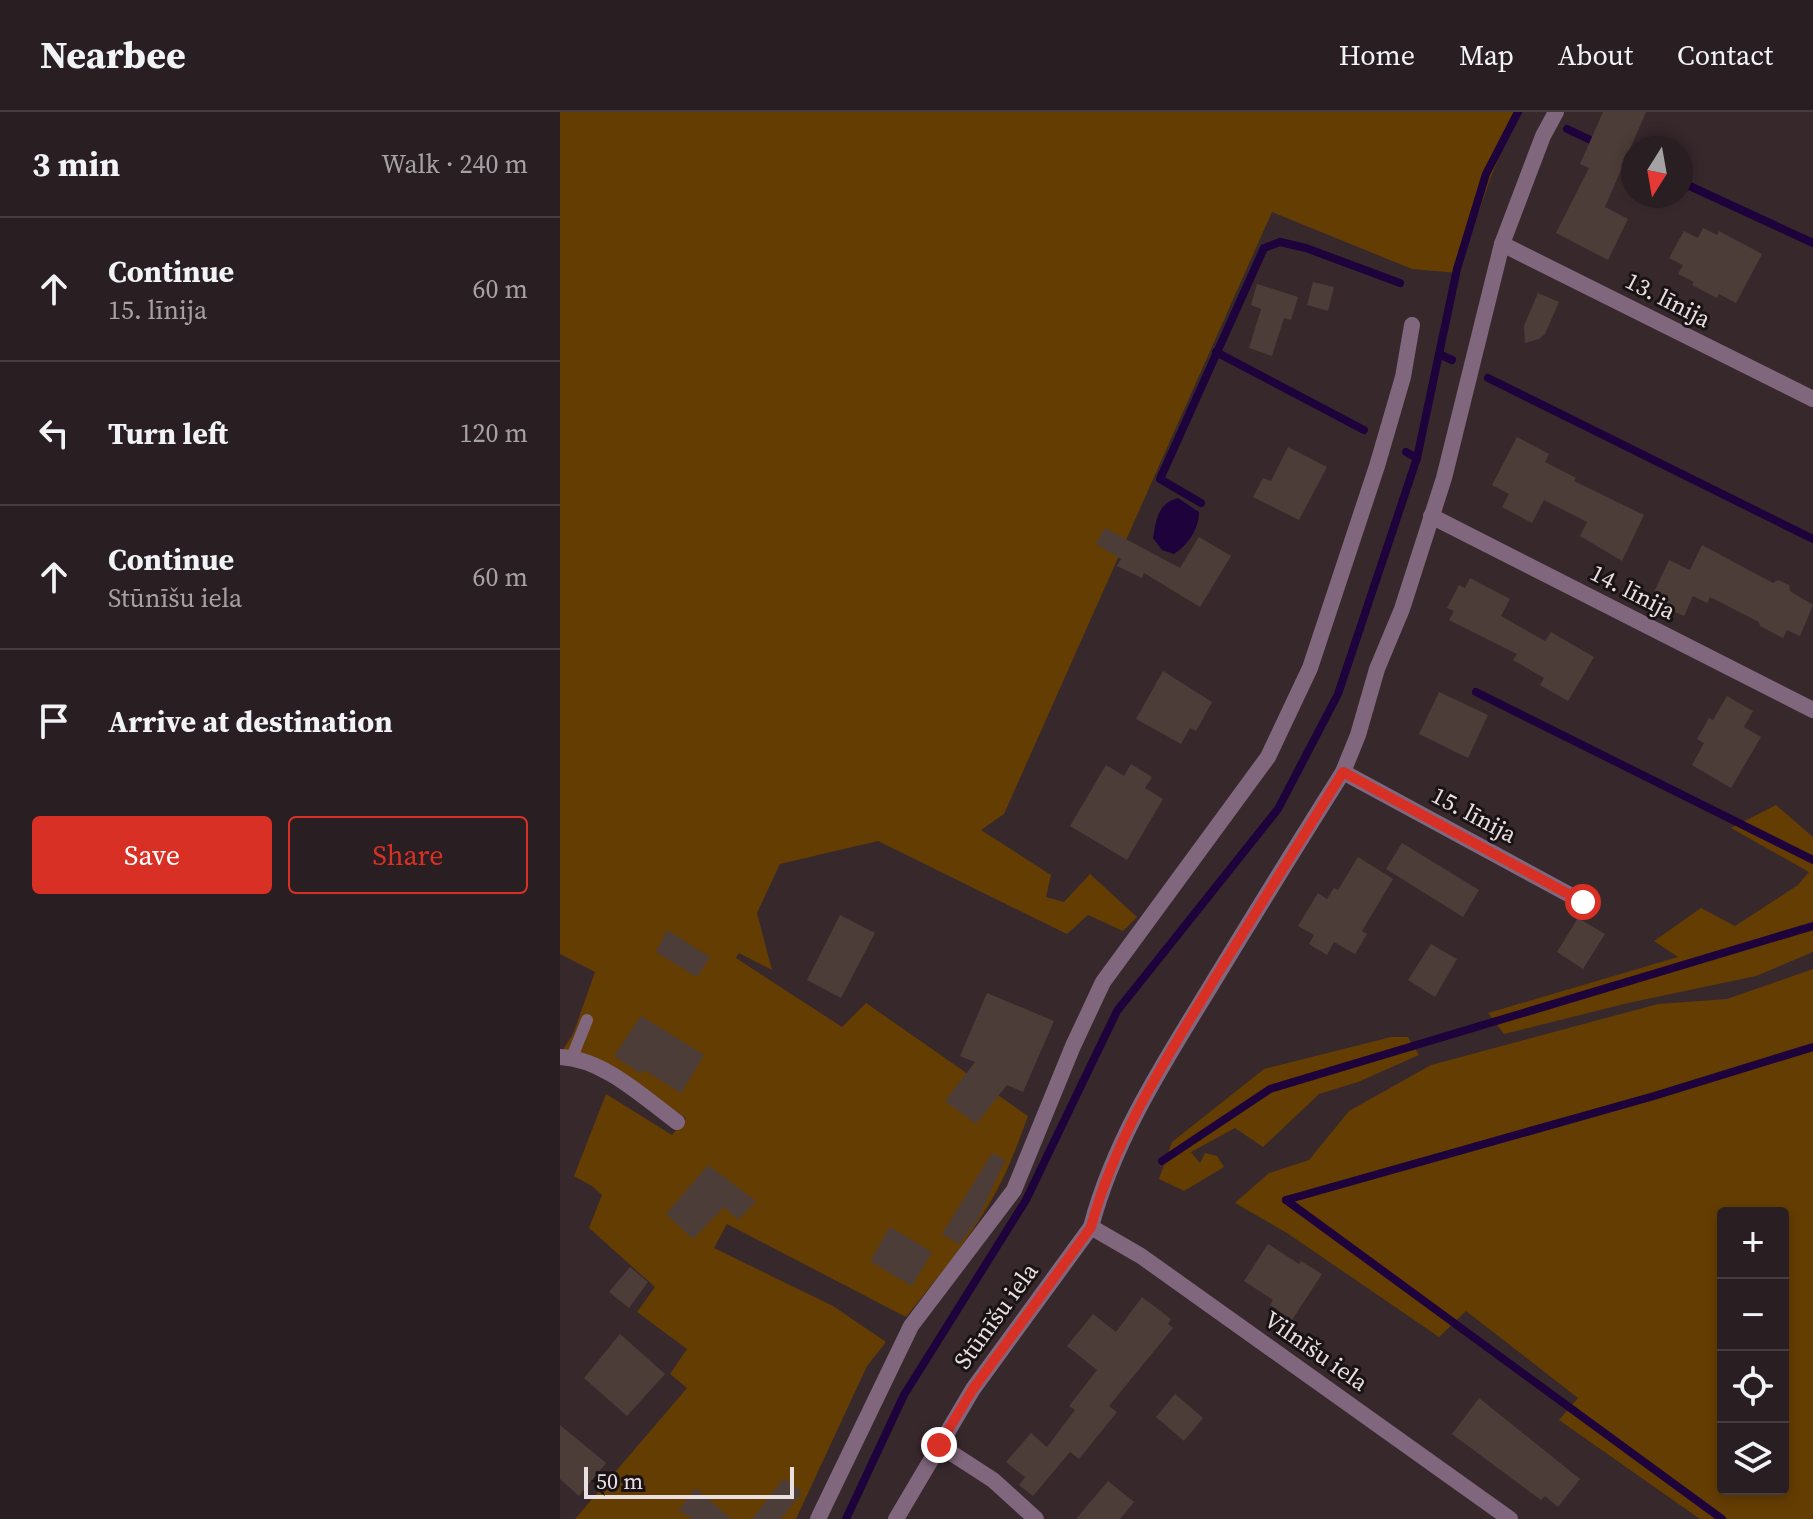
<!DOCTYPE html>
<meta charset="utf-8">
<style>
body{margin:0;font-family:"Source Serif 4",serif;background:#352b2e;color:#f1f3f6}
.controls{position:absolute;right:24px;bottom:24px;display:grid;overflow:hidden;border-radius:8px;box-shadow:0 4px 12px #0003}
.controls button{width:72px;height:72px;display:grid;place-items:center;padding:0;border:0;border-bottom:2px solid #453c3f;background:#291e21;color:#f1f3f6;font:40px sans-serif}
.compass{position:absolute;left:1061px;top:24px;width:72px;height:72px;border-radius:50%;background:#291e21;box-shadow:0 4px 12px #0003;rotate:191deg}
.scale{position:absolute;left:24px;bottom:20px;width:210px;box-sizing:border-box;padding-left:8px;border:4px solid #e9dfe1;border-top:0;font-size:22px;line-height:28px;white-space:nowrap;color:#e9dfe1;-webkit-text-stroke:6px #1a1315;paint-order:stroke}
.stop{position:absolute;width:24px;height:24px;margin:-18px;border:6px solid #d93025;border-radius:50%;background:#fff}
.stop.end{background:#d93025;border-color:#fff;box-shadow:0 2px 8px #0008}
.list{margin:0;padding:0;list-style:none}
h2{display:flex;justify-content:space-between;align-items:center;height:104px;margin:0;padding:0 32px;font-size:34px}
h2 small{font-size:26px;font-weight:400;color:#a5a2a5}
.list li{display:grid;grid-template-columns:52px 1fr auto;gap:24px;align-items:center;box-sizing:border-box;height:144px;padding:0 32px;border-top:2px solid #453c3f}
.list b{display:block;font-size:30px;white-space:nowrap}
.list p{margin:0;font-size:26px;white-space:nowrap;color:#a5a2a5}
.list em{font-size:26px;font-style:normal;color:#a5a2a5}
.actions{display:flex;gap:16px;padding:24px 32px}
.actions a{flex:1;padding:18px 0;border:2px solid #d93025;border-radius:8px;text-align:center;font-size:28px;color:#d93025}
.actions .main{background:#d93025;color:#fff}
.icon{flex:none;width:44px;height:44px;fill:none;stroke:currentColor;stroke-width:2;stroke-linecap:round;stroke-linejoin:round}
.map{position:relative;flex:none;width:1253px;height:1407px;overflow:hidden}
header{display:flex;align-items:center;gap:48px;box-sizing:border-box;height:112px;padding:0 40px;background:#291e21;border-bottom:2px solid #453c3f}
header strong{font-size:38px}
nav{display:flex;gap:44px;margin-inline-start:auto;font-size:28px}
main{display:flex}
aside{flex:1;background:#291e21}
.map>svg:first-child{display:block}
.green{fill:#643d03;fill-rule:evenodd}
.water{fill:#1d023b}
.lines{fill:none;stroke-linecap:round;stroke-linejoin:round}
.stream{stroke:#1d023b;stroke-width:8}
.building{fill:#4d3d39}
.service{stroke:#80677d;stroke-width:12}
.minor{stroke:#80677d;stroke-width:16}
.route{stroke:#d93025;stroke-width:10}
.labels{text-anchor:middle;stroke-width:6;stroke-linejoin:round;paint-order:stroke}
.street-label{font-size:24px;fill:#e9dfe1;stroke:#1a1315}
</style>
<header>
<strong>Nearbee</strong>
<nav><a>Home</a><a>Map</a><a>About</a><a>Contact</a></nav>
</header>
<main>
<aside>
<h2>3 min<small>Walk · 240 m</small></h2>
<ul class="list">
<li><svg class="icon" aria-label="ahead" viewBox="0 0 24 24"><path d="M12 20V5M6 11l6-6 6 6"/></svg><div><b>Continue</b><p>15. līnija</p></div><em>60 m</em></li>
<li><svg class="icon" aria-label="left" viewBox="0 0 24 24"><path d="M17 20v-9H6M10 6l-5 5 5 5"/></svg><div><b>Turn left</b></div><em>120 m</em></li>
<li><svg class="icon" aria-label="ahead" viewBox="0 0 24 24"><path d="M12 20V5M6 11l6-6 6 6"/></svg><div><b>Continue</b><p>Stūnīšu iela</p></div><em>60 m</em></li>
<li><svg class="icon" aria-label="arrive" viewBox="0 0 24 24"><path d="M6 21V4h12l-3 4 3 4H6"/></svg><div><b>Arrive at destination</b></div></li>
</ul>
<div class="actions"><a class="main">Save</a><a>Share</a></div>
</aside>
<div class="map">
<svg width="1253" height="1407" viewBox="0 0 1253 1407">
<rect width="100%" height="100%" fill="#37282c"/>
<g class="green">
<path d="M 0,0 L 958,0 L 930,67 L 898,161 L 852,157 L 712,100 L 444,702 L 421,718 L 491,763 L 486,785 L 504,790 L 530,762 L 577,805 L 563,819 L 528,803 L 507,822 L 318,729 L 220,752 L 197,801 L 212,858 L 179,841 L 176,846 L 282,915 L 306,891 L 468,1004 C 461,1023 454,1043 445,1062 C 420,1115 382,1160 346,1205 L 167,1112 L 154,1136 L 273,1194 L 326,1230 L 307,1254 L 236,1407 L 15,1407 L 127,1276 L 110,1262 L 127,1237 L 77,1200 L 95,1175 L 29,1116 L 42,1083 L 32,1074 L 14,1064 L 46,982 L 112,1023 L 126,1006 L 42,949 L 2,939 L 13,922 L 35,860 L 0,842 Z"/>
<path d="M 1216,693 L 1253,725 L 1253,840 L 1196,864 L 1068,891 L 944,922 L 928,901 L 1118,845 L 1094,829 L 1141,796 L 1175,814 L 1238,773 L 1249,760 L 1171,716 Z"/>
<path d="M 1253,857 L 1253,1407 L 1140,1407 L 999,1308 L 1018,1286 L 906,1199 L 879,1225 L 727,1121 L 675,1091 L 709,1061 L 749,1048 L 789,999 L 871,953 L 1098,892 L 1167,887 ZM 1223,1101 L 1223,1377 L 1163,1377 L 1163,1101 Z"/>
<path d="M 831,925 L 848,925 L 859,943 L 798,970 L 759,982 L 703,1035 L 675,1016 L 631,1040 L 640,1051 L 645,1041 L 657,1044 L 664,1055 L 624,1079 L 599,1067 L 612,1030 L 704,957 Z"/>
</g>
<path class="water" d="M 618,386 L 639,400 C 639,417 628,433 614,442 L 602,438 L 593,426 C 596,408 598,391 618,386 Z"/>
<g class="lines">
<g class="stream">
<path d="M 1007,17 L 1039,32"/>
<path d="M 1059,41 L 1073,48"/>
<path d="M 1121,70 L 1253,131"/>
<path d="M 656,240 L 804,318"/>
<path d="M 879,242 L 892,248"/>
<path d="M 928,266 L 1253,427"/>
<path d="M 846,340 L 857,346"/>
<path d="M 641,391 L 600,367 L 704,136 L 720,130 L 746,136 L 840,171"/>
<path d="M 916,580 L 1253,748"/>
<path d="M 602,1049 L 710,977 L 1253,814"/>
<path d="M 726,1088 L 1094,984 L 1253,935"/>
<path d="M 726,1088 L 1162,1407"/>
<path d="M 286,1407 L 344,1283 L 466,1088 L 557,899 L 718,697 L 778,582 L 857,346 L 897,157 L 926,62 L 958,0"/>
</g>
</g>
<g class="building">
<path d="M 1043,0 L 1086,0 L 1045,95 L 1068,107 L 1048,148 L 996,121 L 1029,56 L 1020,52 Z"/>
<path d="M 1143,116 L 1157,123 L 1159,119 L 1202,142 L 1176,191 L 1159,182 L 1157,186 L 1132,173 L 1134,170 L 1118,162 L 1123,153 L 1109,146 L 1124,119 L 1138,126 Z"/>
<path d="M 753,170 L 774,175 L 768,199 L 747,193 Z"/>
<path d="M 697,172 L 738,185 L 731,208 L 724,206 L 712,244 L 689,236 L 701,197 L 691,193 Z"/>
<path d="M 978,181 L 999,190 L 985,222 L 979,227 L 965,231 L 964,214 Z"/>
<path d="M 957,325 L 989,342 L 985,350 L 1016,366 L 1014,369 L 1084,403 L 1062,449 L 1020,424 L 1027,410 L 984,388 L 972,411 L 942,395 L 949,382 L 932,373 Z"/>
<path d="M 728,335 L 767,355 L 739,408 L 693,385 L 703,366 L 711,369 Z"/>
<path d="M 545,416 L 620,456 L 639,425 L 671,444 L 640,495 L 584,461 L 582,466 L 557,454 L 561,447 L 536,432 Z"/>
<path d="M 1142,433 L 1213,471 L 1218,468 L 1229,473 L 1230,479 L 1253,493 L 1240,524 L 1227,518 L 1223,526 L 1200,514 L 1199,510 L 1150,485 L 1147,491 L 1133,484 L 1124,504 L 1090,489 L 1109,448 L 1130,458 Z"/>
<path d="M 910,466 L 950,487 L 941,504 L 985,529 L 991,520 L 1034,545 L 1008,589 L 980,573 L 984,566 L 953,548 L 957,542 L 889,508 L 894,499 L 887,496 L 899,473 L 905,476 Z"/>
<path d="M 603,559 L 652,590 L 636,619 L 630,616 L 621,632 L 576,607 Z"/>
<path d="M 879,580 L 928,603 L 908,646 L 859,622 Z"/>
<path d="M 1167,584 L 1193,599 L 1184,615 L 1201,625 L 1171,676 L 1132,653 L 1144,631 L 1137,627 L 1149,606 L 1153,608 Z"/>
<path d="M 571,652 L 592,665 L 585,676 L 603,687 L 567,748 L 510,714 L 546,653 L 564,664 Z"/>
<path d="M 842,731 L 919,778 L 903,805 L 826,757 Z"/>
<path d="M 798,745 L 833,767 L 802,819 L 807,822 L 795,842 L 774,830 L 767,843 L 749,832 L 754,823 L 738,814 L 758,781 L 767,787 L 774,776 L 778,778 Z"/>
<path d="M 280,803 L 315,821 L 281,886 L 247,868 Z"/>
<path d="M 1018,806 L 1045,822 L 1023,857 L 997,840 Z"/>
<path d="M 107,818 L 150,845 L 137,865 L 96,840 Z"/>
<path d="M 871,832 L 897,847 L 875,885 L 848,868 Z"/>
<path d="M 427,881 L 494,909 L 463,980 L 447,973 L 416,1012 L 385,989 L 415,950 L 400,944 Z"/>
<path d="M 81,904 L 144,943 L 121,981 L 84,958 L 81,962 L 54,944 Z"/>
<path d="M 432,1041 L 445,1048 L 417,1109 L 399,1132 L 382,1122 Z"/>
<path d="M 148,1053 L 196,1089 L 178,1108 L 164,1095 L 133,1127 L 106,1102 Z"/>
<path d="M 330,1115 L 372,1140 L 352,1174 L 310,1149 Z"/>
<path d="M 708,1132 L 739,1152 L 741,1149 L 762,1162 L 732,1208 L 710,1193 L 713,1188 L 684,1169 Z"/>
<path d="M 70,1155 L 88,1170 L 69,1196 L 49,1180 Z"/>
<path d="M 582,1185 L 611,1207 L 608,1212 L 613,1216 L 549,1294 L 557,1300 L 519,1347 L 510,1340 L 473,1384 L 459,1373 L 465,1365 L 446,1350 L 471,1321 L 487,1335 L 515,1298 L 509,1294 L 537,1258 L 507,1234 L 533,1202 L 556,1220 Z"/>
<path d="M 60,1222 L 105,1262 L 67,1304 L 24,1266 Z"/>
<path d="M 615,1282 L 643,1306 L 624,1329 L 596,1305 Z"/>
<path d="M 919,1286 L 1020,1367 L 998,1395 L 985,1384 L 981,1388 L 892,1322 Z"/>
<path d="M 0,1313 L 46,1351 L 19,1384 L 0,1367 Z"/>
<path d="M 224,1366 L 242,1380 L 221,1407 L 192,1407 Z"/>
<path d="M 548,1369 L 574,1390 L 560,1407 L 516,1407 Z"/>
<path d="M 136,1376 L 171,1407 L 132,1407 L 119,1398 Z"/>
</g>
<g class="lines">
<path class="service" d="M 12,945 L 27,908"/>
<g class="minor">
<path d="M 942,132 L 1253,287"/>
<path d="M 871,404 L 1253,598"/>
<path d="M 783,660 L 1023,790"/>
<path d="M 0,945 C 44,947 83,985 117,1010"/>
<path d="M 531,1115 L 581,1144 L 950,1407"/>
<path d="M 379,1333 L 433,1368 L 476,1407"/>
<path d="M 258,1407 L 351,1214 L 454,1078 L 513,934 L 543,870 L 708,645 L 750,556 L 817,354 L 843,265 L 852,213"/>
<path d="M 336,1407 L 413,1277 L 531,1115 C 554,1027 605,949 652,872 C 695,801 739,730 783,660 L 798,623 L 817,557 L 842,497 L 884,366 L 942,132 L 983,24 L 996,0"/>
</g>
</g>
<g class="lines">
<path class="route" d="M 379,1333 L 413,1277 L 531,1115 C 555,1025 607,945 655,866 C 698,798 740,729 783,660 L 1023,790"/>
</g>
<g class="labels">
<g class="street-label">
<text transform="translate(1108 188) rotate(27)" y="8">13. līnija</text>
<text transform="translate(1073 480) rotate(27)" y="8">14. līnija</text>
<text transform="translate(914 703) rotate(28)" y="8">15. līnija</text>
<text transform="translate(436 1204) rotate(-54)" y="8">Stūnīšu iela</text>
<text transform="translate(756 1239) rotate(35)" y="8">Vilnīšu iela</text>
</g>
</g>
</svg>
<div class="controls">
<button>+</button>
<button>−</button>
<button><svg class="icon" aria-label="locate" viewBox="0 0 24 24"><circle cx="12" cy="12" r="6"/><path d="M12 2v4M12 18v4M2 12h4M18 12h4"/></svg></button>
<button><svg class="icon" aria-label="layers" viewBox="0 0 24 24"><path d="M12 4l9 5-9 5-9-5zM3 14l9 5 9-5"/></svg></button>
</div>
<svg class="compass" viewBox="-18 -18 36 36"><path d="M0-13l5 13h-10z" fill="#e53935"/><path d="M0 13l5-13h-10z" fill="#a5a2a5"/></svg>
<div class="scale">50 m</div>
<div class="stop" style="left:1023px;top:790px"></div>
<div class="stop end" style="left:379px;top:1333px"></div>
</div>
</main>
